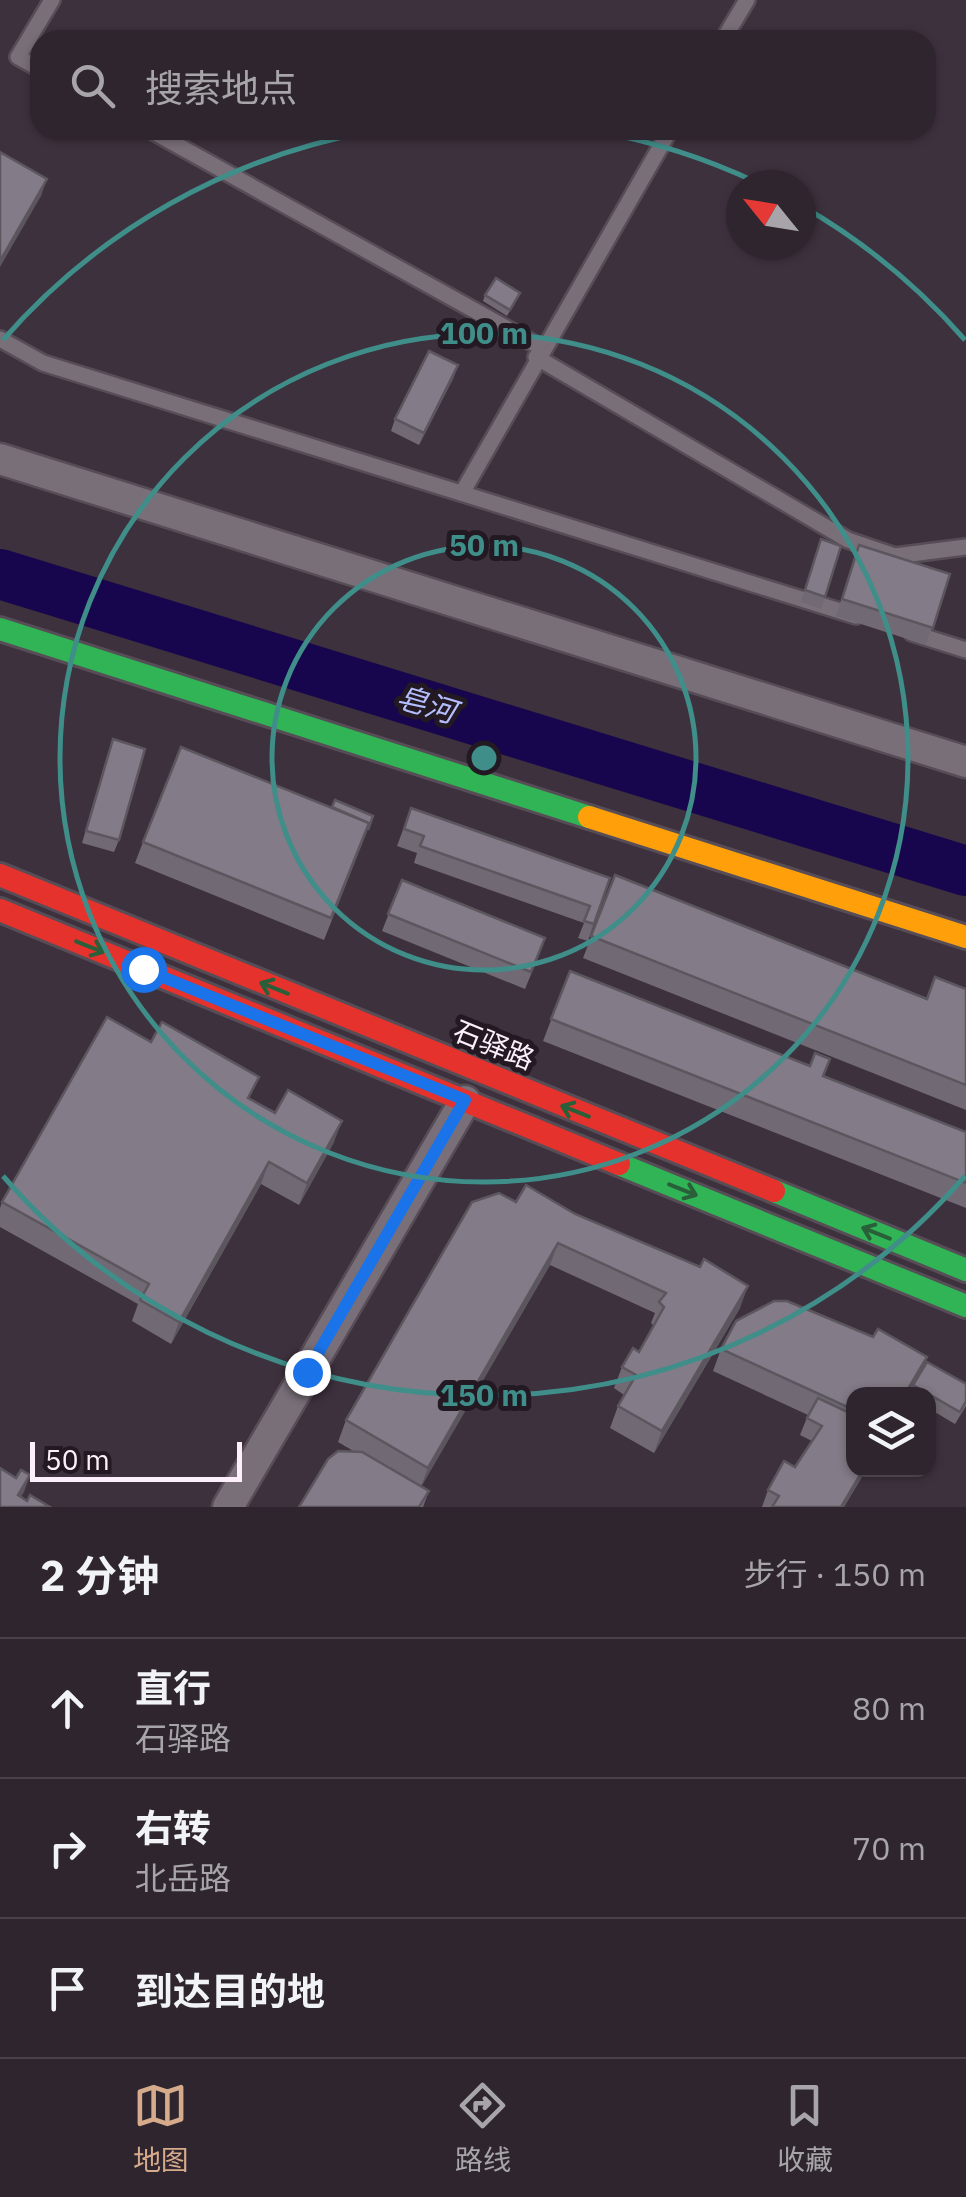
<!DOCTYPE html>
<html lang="zh">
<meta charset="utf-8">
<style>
body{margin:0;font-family:"IBM Plex Sans","Noto Sans SC",sans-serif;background:#3a313a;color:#f1f3f6}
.controls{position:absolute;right:30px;bottom:30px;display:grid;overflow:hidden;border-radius:20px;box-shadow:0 2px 8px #0004}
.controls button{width:90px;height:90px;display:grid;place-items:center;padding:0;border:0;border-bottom:2px solid #49424a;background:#2e252e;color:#f1f3f6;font:50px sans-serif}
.compass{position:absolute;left:726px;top:170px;width:90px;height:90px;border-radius:50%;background:#2e252e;box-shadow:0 2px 8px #0004;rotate:300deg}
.scale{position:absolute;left:30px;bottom:25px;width:212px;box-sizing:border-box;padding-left:10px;border:5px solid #fdeffc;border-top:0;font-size:28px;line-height:35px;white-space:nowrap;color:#fdeffc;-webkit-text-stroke:8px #231922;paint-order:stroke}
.stop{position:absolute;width:30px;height:30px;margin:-22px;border:8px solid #1a73e8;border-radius:50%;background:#fff}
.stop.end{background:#1a73e8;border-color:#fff;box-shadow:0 2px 10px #0008}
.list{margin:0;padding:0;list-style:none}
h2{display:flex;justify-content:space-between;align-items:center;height:130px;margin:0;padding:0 40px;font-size:42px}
h2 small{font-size:32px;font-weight:400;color:#a7a5aa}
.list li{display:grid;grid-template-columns:65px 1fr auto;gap:30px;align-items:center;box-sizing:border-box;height:140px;padding:0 40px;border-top:2px solid #49424a}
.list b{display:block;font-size:38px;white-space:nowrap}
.list p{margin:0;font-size:32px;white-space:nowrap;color:#a7a5aa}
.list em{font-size:32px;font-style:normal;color:#a7a5aa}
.icon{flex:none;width:55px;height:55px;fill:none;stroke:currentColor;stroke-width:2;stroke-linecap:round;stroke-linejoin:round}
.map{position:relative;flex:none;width:966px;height:1507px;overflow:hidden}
.search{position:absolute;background:#2e252e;box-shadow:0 2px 8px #0004;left:30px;right:30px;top:30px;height:110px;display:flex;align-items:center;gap:25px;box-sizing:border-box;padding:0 35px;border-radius:30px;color:#a7a5aa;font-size:38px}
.sheet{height:550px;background:#2e252e}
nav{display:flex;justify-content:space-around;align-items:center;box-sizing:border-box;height:140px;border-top:2px solid #49424a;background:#2e252e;font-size:28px;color:#a7a5aa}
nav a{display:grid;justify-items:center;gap:5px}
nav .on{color:#d6ab8b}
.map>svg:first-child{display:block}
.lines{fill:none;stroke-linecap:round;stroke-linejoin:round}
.river{stroke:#17064d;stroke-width:50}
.lane-casing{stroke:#574d57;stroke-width:20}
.street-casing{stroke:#574d57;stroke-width:35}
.fast-casing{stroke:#574d57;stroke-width:28}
.slow-casing{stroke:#574d57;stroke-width:28}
.jam-casing{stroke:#574d57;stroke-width:28}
.lane{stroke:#796f79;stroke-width:15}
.street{stroke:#796f79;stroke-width:30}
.fast{stroke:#30b455;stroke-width:22}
.slow{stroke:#ff9f0a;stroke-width:22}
.jam{stroke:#e5322d;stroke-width:22}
.wall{fill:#716a74}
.shaded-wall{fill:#5c565e}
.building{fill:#837b87;stroke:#5c565e;stroke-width:2.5}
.oneway{stroke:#295f39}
.route{stroke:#1a73e8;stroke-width:12}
.ring{fill:none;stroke:#3f8e8a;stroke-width:5}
.labels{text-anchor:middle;stroke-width:10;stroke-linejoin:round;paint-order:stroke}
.street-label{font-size:28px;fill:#fdeffc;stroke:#231922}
.water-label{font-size:30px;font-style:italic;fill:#b4bdfe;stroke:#231922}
.centre{fill:#3f8e8a;stroke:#231922;stroke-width:5}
.ring-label{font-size:30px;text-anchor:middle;font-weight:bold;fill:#3f8e8a;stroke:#231922;stroke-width:10;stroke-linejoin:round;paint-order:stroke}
</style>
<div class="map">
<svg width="966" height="1507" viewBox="0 0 966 1507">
<rect width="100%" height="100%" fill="#3d313d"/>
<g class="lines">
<path class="river" d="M 0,574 L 966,871"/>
<defs>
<g id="lane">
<path d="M 723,40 L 747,0"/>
<path d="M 40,69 L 18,57 L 52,0"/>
<path d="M 150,130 L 542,348"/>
<path d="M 0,339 L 43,363 L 856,616"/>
<path d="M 536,357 L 848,540 L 895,556 L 966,547"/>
<path d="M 462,493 L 670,130"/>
<path d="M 912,633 L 966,650"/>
</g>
<g id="street">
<path d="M 0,459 L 966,762"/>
<path d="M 228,1507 L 465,1101"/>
</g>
<g id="fast">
<path d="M 0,629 L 589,817"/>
<path d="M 619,1164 L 966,1306"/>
<path d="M 774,1191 L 966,1270"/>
</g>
<path id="slow" d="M 589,817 L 966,937"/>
<g id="jam">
<path d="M 0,875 L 774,1191"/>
<path d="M 0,910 L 619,1164"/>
</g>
</defs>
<use href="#lane" class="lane-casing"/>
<use href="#street" class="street-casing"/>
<use href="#fast" class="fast-casing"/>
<use href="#slow" class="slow-casing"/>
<use href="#jam" class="jam-casing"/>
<use href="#lane" class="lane"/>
<use href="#street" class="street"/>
<use href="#fast" class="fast"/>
<use href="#slow" class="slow"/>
<use href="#jam" class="jam"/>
</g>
<g class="wall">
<path d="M 520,293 L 507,316 L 483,301 L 485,295 Z"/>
<path d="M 454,377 L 419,445 L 391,431 L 395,419 Z"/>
<path d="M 821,539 L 841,546 L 821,609 L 801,602 Z"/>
<path d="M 859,545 L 950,574 L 926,645 L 836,616 Z"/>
<path d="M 113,739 L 119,840 L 114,852 L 82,843 Z"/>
<path d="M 411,808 L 610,878 L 588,941 L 578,938 L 584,923 L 414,863 L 417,853 L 397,846 Z"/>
<path d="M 373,816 L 324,940 L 135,863 L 143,842 Z"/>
<path d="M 615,875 L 927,999 L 966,989 L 966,1110 L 583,958 Z"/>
<path d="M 402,880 L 539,955 L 525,989 L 382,931 Z"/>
<path d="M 570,971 L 810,1066 L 824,1076 L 966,1132 L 966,1208 L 543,1041 Z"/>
<path d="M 251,1099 L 334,1142 L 299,1205 L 261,1184 L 171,1344 L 132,1321 L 138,1304 L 0,1227 L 0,1208 L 2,1202 Z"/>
<path d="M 516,1202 L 740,1308 L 654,1453 L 610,1428 L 618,1406 L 624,1395 L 614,1388 L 622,1367 L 639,1352 L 654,1326 L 651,1323 L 655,1313 L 550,1265 L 421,1486 L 429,1491 L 423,1507 L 299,1507 L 355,1452 L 338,1442 L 346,1420 Z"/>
<path d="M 721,1349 L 922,1370 L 966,1384 L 966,1406 L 955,1424 L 928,1408 L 928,1394 L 854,1394 L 854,1470 L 866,1470 L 844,1507 L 762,1507 L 768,1490 L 795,1467 L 812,1441 L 800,1435 L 808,1415 L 713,1371 Z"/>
</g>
<g class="shaded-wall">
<path d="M 47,179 L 41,196 L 0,267 L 0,261 Z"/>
<path d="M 458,365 L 454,377 L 419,445 L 424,433 Z"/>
<path d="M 342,1121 L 334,1142 L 299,1205 L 307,1183 Z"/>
<path d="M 269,1162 L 261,1184 L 171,1344 L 179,1322 Z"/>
<path d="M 558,1243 L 550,1265 L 420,1489 L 428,1468 Z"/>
<path d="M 748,1286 L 740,1308 L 654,1453 L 662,1431 Z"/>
<path d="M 927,1357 L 919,1379 L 913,1385 L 910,1394 L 905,1394 Z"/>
<path d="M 863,1470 L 866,1470 L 844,1507 L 841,1507 Z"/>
<path d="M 30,1475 L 24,1492 L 15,1507 L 18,1495 Z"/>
</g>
<g class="building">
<path d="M 0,152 L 47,179 L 0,261 Z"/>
<path d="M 496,278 L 520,293 L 510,310 L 485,295 Z"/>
<path d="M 429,351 L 458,365 L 424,433 L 395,419 Z"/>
<path d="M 821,539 L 841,546 L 825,597 L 805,590 Z"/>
<path d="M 859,545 L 950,574 L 933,628 L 842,599 Z"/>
<path d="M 113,739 L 145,749 L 119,840 L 86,831 Z"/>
<path d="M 181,747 L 369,823 L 331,918 L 143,842 Z"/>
<path d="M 335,800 L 373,816 L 368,830 L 369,823 L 332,807 Z"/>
<path d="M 411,808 L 610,878 L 594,924 L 584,921 L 590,906 L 420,846 L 424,836 L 404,829 Z"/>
<path d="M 615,875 L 927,999 L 935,977 L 966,989 L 966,1085 L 591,936 Z"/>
<path d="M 402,880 L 545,938 L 531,972 L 388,914 Z"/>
<path d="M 570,971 L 810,1066 L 815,1053 L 830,1059 L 823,1076 L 966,1132 L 966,1183 L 551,1019 Z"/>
<path d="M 107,1017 L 151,1042 L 162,1022 L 259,1077 L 248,1098 L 275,1113 L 288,1090 L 342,1121 L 307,1183 L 269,1162 L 179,1322 L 140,1300 L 149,1284 L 2,1202 Z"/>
<path d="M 526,1185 L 575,1214 L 700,1267 L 704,1259 L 748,1286 L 662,1431 L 618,1406 L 636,1375 L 622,1367 L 633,1348 L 639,1352 L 664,1307 L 659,1302 L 666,1293 L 558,1243 L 428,1468 L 346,1420 L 472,1202 L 499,1193 L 516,1202 Z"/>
<path d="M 774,1301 L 787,1301 L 873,1337 L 878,1329 L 927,1357 L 905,1394 L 854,1394 L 854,1410 L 721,1349 L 736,1321 Z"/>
<path d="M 927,1362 L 966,1384 L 966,1401 L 960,1412 L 913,1385 Z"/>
<path d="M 818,1398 L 854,1415 L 854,1470 L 863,1470 L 841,1507 L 772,1507 L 779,1496 L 768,1490 L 784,1461 L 795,1467 L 822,1426 L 807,1418 Z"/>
<path d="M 338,1451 L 362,1452 L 429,1491 L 419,1507 L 299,1507 L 328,1459 Z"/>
<path d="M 0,1468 L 16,1478 L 21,1470 L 30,1475 L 18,1495 L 27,1501 L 30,1495 L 50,1507 L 0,1507 Z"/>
</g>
<defs><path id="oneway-shaft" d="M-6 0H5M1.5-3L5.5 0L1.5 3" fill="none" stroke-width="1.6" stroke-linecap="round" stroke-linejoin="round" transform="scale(2.5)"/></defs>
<g class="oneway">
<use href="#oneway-shaft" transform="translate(90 947) rotate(22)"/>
<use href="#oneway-shaft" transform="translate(274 988) rotate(-158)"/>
<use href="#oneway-shaft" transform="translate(575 1111) rotate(-158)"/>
<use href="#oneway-shaft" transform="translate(683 1190) rotate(22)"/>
<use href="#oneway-shaft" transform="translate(876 1233) rotate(-158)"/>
</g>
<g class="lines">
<path class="route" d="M 143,969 L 465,1100 L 307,1372"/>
</g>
<g class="ring">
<circle cx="484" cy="758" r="212"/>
<circle cx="484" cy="758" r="424"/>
<path d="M965 1176A637 637 0 0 1 3 1176M3 340A637 637 0 0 1 373 131M595 131A637 637 0 0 1 758 183M802 206A637 637 0 0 1 965 340"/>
</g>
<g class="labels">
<g class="street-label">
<text transform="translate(494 1045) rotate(22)" y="10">石驿路</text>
</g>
<g class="water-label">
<text transform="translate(426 705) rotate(17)" y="10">皂河</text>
</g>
</g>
<circle cx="484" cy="758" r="15" class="centre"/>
<g class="ring-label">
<text x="484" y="344">100 m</text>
<text x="484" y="556">50 m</text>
<text x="484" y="1406">150 m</text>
</g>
</svg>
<div class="controls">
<button><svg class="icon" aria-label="layers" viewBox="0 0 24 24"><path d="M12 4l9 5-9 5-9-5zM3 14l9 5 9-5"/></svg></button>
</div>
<svg class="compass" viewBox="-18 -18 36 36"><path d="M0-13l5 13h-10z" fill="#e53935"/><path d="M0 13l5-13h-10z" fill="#a7a5aa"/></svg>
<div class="scale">50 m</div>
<div class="stop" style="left:143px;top:969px"></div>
<div class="stop end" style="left:307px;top:1372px"></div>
<div class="search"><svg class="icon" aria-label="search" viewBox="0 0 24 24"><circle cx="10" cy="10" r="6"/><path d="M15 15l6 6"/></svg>搜索地点</div>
</div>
<section class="sheet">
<h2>2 分钟<small>步行 · 150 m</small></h2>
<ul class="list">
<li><svg class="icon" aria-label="ahead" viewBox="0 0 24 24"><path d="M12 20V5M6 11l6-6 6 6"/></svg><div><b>直行</b><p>石驿路</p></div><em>80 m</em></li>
<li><svg class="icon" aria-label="right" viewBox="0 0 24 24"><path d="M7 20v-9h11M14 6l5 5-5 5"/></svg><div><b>右转</b><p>北岳路</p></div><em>70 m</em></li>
<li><svg class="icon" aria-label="arrive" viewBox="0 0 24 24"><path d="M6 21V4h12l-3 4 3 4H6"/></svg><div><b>到达目的地</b></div></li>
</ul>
</section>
<nav>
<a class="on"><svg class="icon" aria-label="map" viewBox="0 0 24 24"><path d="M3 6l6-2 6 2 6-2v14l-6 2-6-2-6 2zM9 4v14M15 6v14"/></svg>地图</a>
<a><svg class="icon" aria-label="directions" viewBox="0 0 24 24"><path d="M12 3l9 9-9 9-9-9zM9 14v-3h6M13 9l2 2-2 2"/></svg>路线</a>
<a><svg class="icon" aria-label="saved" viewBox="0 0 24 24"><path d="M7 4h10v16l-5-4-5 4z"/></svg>收藏</a>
</nav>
